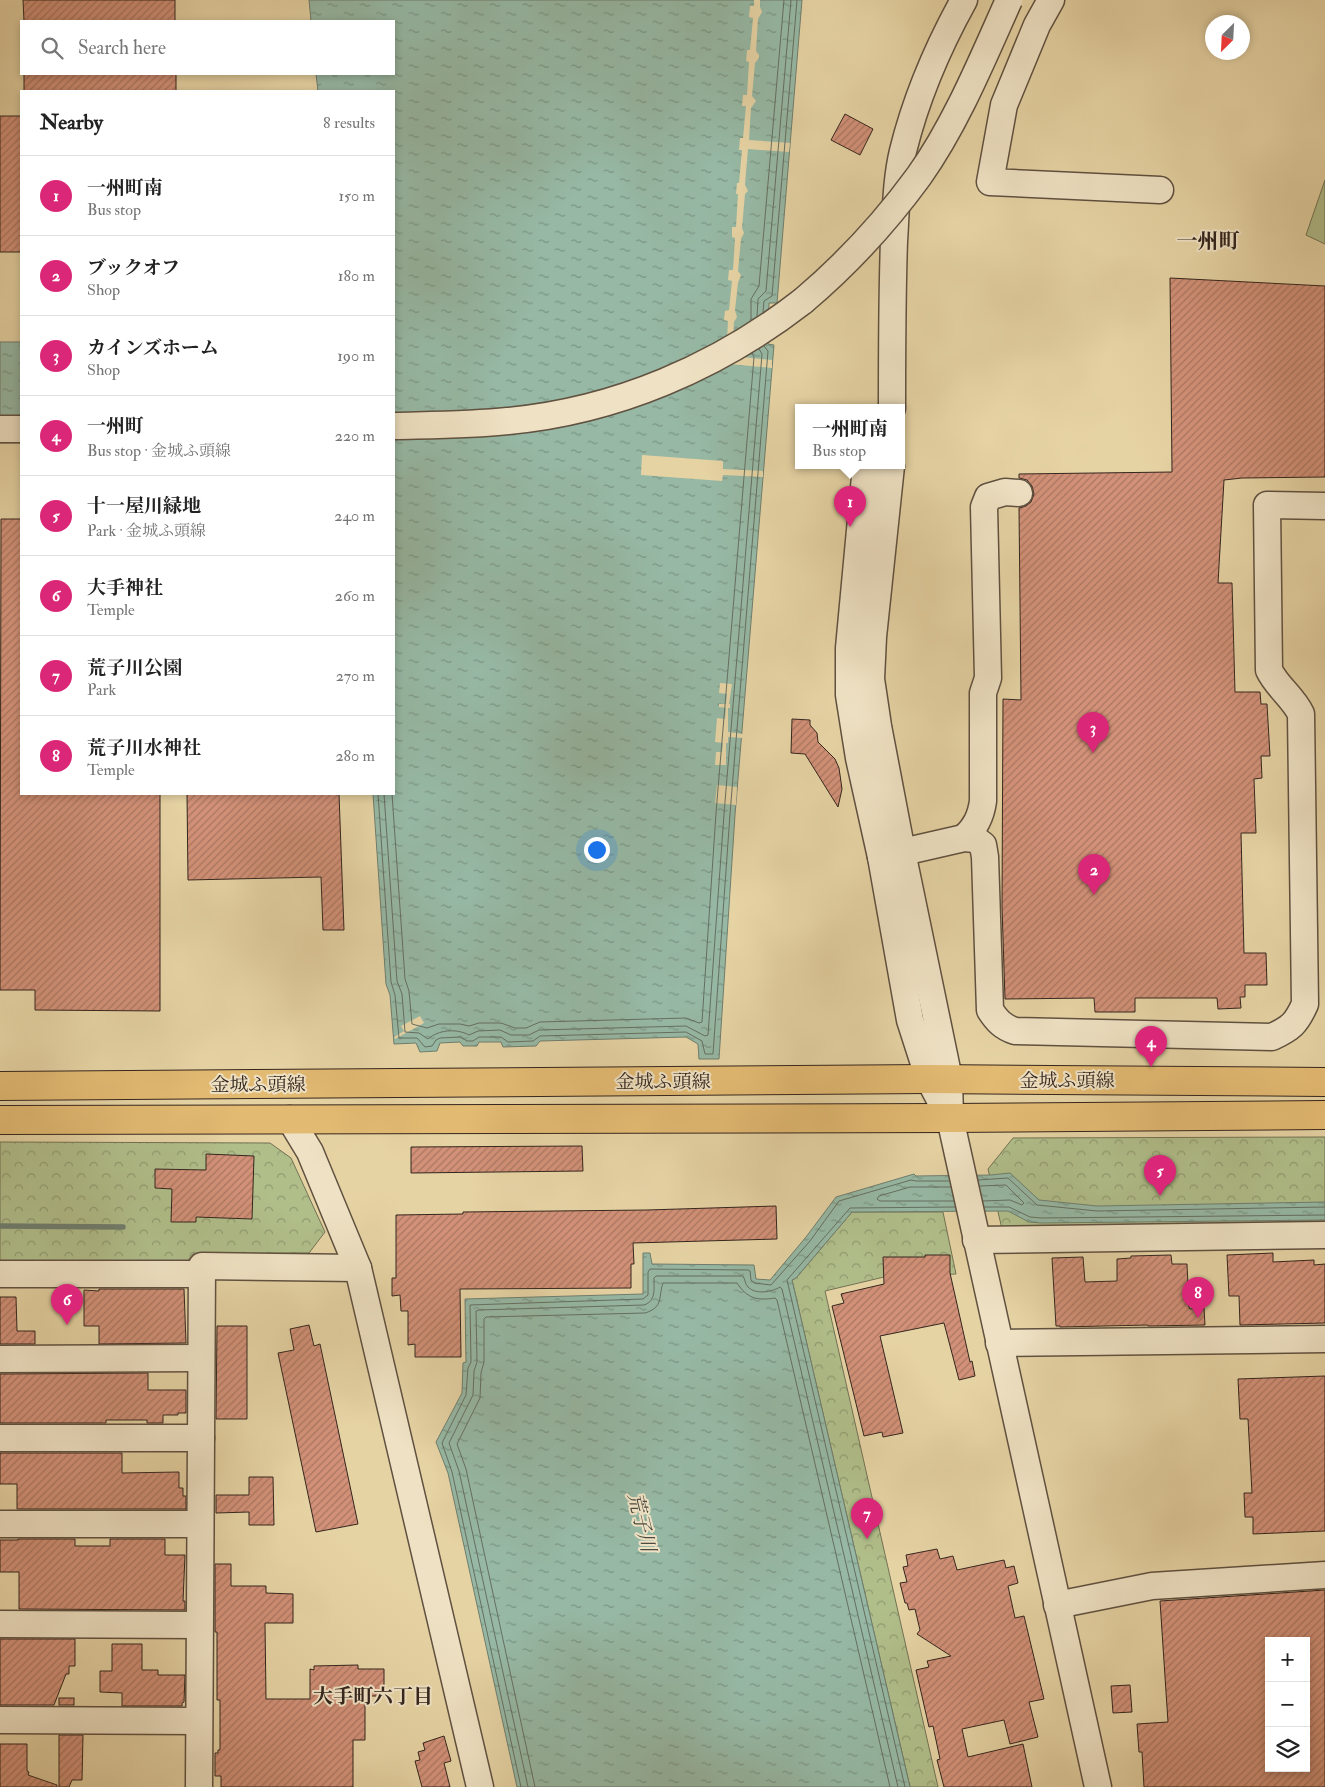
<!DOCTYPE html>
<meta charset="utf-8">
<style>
body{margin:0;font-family:"IM FELL Double Pica","Noto Serif JP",serif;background:#f2f2f2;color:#222}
.controls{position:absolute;right:15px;bottom:15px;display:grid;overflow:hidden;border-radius:0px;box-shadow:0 2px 8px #0003}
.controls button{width:45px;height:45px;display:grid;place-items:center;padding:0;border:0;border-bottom:1px solid #e0e0e0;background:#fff;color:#222;font:25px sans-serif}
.compass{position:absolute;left:1205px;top:15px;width:45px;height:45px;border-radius:50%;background:#fff;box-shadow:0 2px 8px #0003;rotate:204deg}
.you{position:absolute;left:596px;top:849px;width:18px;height:18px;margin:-12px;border:4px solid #fff;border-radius:50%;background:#1a73e8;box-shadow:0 0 0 8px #1a73e833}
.badge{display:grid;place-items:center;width:32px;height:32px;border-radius:50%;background:#db2777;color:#fff;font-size:16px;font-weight:700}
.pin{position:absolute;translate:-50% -41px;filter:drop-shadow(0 1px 2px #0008)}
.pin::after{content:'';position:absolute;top:26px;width:18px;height:15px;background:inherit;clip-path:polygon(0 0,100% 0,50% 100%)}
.popup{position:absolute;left:795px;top:404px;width:110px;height:65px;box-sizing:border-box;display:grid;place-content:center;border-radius:0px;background:#fff;filter:drop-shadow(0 1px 4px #0005);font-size:16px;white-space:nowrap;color:#767676}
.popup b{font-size:19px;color:#222}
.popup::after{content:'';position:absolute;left:50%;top:100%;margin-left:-10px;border:10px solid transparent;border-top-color:#fff}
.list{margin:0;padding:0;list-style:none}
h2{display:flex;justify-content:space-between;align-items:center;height:65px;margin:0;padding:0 20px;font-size:21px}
h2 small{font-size:16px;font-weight:400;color:#767676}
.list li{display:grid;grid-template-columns:32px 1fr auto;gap:15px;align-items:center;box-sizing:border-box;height:80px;padding:0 20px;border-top:1px solid #e0e0e0}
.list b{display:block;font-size:19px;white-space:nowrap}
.list p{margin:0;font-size:16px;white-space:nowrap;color:#767676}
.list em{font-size:16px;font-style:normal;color:#767676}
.icon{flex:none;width:28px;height:28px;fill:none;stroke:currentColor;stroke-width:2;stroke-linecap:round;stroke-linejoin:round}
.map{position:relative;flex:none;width:1325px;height:1787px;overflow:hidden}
.search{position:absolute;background:#fff;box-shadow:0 2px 8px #0003;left:20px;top:20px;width:375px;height:55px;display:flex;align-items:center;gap:12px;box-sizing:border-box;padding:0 18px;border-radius:0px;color:#767676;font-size:19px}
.panel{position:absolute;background:#fff;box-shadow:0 2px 8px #0003;left:20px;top:90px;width:375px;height:705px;border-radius:0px}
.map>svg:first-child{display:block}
.grass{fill:#b0be8a;stroke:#727254}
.park{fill:url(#park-crowns);stroke:#727254}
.water{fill:url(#water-ripples);stroke:#6f7e6e}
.pier{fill:#e6d3a4}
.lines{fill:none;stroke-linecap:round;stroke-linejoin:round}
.shore{stroke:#656f61;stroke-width:1}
.stream{stroke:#6f7e6e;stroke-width:5.5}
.building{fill:url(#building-hatch);stroke:#34261e;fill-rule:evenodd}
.minor-casing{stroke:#605140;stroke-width:29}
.major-casing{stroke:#34261e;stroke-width:30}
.minor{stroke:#efe2c4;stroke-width:26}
.major{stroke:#e3ba72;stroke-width:28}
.minor-bridge-casing{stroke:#605140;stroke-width:29;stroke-linecap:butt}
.minor-bridge{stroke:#efe2c4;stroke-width:26}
.labels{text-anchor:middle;stroke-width:4;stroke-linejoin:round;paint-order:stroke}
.street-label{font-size:19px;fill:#34261e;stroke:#efe2c4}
.water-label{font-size:20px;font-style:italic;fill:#4c4a40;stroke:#efe2c4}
.neighbourhood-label{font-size:20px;font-weight:bold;fill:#34261e;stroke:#efe2c4}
.quarter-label{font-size:21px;font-weight:bold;fill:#34261e;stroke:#efe2c4}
</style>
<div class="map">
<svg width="1325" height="1787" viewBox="0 0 1325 1787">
<defs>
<pattern id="park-crowns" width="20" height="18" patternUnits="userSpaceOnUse" patternTransform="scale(1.25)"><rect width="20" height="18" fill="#b0be8a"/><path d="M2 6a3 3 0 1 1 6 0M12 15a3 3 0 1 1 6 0" fill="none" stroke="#909a70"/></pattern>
<pattern id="water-ripples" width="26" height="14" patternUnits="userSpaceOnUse" patternTransform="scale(1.25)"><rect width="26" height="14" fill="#96b8a4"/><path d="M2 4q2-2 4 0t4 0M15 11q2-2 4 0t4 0" fill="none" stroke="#7b9585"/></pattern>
<pattern id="building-hatch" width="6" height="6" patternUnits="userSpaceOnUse" patternTransform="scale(1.25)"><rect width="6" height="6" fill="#d29178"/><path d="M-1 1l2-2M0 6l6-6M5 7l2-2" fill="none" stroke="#ab7662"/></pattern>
</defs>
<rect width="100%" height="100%" fill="#e6d3a4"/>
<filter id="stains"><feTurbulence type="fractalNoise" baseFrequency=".004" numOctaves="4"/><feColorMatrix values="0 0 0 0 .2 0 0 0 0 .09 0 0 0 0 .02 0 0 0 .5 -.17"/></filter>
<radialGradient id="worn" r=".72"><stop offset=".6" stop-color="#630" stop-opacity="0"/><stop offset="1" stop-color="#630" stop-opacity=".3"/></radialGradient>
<path class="grass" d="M 1325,180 L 1325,244 L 1306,235 Z"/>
<g class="park">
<path d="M 1325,1137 L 1325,1224 L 1002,1229 L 988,1169 L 1013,1138 Z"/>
<path d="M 0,1142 L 270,1143 L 291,1158 L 325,1232 L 309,1253 L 193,1254 L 181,1269 L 0,1269 Z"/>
<path d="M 852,1212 L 943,1212 L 956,1274 L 884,1277 L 825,1291 L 938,1787 L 910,1787 L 792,1280 L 796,1278 Z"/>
</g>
<g class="water">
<path d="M 309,0 L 802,0 L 777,303 L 769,303 L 768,344 L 774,345 L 735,815 L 719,1059 L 699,1059 L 698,1044 L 686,1037 L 540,1041 L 536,1046 L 503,1047 L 501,1042 L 479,1042 L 477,1046 L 463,1046 L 460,1042 L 440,1043 L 437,1051 L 420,1052 L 416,1043 L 394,1044 L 390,995 L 386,984 L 373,794 L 394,794 L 394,91 L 318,91 L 316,74 L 394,74 L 394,21 L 311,21 Z"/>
<rect x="0" y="342" width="21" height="101"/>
<path d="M 1010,1173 L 1039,1200 L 1097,1206 L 1325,1202 L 1325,1220 L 1041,1223 L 1029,1222 L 1008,1211 L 852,1212 L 796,1278 L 792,1280 L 910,1787 L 517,1787 L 448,1473 L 436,1442 L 462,1393 L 463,1363 L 466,1362 L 465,1299 L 643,1294 L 643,1253 L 650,1253 L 652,1264 L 754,1265 L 756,1279 L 770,1280 L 806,1237 L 836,1197 L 914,1174 L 916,1176 L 991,1175 Z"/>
</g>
<g class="pier">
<path d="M 754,0 L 760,0 L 760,7 L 762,12 L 758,19 L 756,51 L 759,55 L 759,58 L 755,63 L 752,96 L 756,101 L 751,108 L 749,140 L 790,143 L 789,152 L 748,149 L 745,185 L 748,191 L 745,194 L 742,228 L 744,233 L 741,239 L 738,271 L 741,275 L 738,283 L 735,310 L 737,317 L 734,322 L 732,356 L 772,360 L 772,368 L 729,364 L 726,359 L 728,321 L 724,320 L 725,311 L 729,310 L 732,281 L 728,280 L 729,270 L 733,270 L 735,238 L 732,237 L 732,227 L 736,227 L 738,194 L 736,194 L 737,183 L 739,183 L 742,150 L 739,150 L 740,138 L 743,138 L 746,106 L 742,106 L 743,95 L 747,95 L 749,62 L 746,61 L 747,50 L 750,50 L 753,18 L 749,17 L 750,6 L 754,6 Z"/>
<path d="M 642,455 L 723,461 L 723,469 L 763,471 L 763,477 L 723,475 L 722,481 L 641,475 Z"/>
<path d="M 720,683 L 732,684 L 729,704 L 730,704 L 730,708 L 728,708 L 728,732 L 743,734 L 743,738 L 728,737 L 728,743 L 726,743 L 726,765 L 715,765 L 716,752 L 722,752 L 723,743 L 715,742 L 717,718 L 725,719 L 726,708 L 719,707 L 719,704 L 726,704 L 727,694 L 719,693 Z"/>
<path d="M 717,785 L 737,787 L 736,805 L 715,803 Z"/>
<path d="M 420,1016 L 424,1023 L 395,1039 L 394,1037 L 404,1031 L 401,1026 Z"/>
</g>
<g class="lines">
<g class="shore">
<path d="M 763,312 L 764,301 L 772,296 L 797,0"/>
<path d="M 757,316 L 758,299 L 766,291 L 791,0"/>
<path d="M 751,320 L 751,299 L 759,286 L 784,0"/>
<path d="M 378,794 L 391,982 L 395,995 L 399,1038 L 417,1038 L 425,1047 L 432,1046 L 436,1040 L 440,1038 L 460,1037 L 467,1041 L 473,1041 L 479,1037 L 501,1037 L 508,1042 L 533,1041 L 540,1036 L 686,1032 L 702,1041 L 705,1054 L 713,1054 L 730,814 L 768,351 L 764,346"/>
<path d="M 384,794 L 397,981 L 402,994 L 405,1032 L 419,1033 L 428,1039 C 438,1030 456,1028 469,1035 L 478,1031 L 500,1030 L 511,1035 L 529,1035 L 539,1030 L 686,1026 L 705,1036 L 708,1035 L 724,814 L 762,354 L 759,349"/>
<path d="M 392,794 L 405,979 L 409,991 L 412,1024 L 427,1028 L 439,1024 L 460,1024 L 469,1026 L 479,1023 L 501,1023 L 515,1028 L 526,1028 L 540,1022 L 686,1018 L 699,1023 L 702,1022 L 716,813 L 754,357 L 752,353"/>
<path d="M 978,1180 L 1008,1178 L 1037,1205 L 1097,1211 L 1325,1207"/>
<path d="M 980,1186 L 1006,1185 L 1024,1203 L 1022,1205 L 1010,1200 L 983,1201"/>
<path d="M 951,1187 L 910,1187 L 879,1196 L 877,1199 L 880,1201 L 954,1201"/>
<path d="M 984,1207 L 1009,1207 L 1030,1217 L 1041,1218 L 1325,1215"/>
<path d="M 521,1787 L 452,1472 L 442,1443 L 466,1395 L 468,1368 L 471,1362 L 470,1305 L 643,1299 L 648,1295 L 648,1272 L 650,1269 L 748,1270 L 750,1271 L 751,1280 L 754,1283 L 771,1285 L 810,1241 L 839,1201 L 911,1180 L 916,1181 L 949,1181"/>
<path d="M 528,1787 L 459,1471 L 449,1443 L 473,1395 L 474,1371 L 477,1362 L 476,1311 L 479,1310 L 644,1305 C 656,1301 654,1289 654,1278 L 656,1276 L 743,1276 C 745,1279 745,1284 748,1287 C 756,1295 772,1292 780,1287 L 782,1289 L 898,1787"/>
<path d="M 535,1787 L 466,1469 L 457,1444 L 480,1398 L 481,1373 L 484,1362 L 484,1319 L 486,1317 L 645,1313 C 664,1307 658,1297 663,1283 L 737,1283 C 747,1298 756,1301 775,1298 L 777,1300 L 890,1787"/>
<path d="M 905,1787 L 787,1280 L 850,1208 L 955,1207"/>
</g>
<path class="stream" d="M 0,1226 L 123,1227"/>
</g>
<g class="building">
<path d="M 23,0 L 175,0 L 175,21 L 24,21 Z"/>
<rect x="24" y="74" width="152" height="17"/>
<path d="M 845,114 L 873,129 L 860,155 L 831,140 Z"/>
<rect x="0" y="116" width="21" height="136"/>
<path d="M 1170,278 L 1325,286 L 1325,477 L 1242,478 L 1224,480 L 1218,583 L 1232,583 L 1235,692 L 1260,692 L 1261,704 L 1267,704 L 1270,756 L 1261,756 L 1262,778 L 1254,779 L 1256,833 L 1241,833 L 1244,953 L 1266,953 L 1267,985 L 1245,985 L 1245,997 L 1240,997 L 1241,1008 L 1218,1009 L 1217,998 L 1135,998 L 1135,1012 L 1095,1012 L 1094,998 L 1005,999 L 1002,907 L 1003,699 L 1021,700 L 1019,508 L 1026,506 L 1031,502 L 1034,494 L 1032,486 L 1027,480 L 1019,478 L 1019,474 L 1172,472 Z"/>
<path d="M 1,519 L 21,519 L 21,794 L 160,794 L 160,1011 L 35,1010 L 35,990 L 0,990 Z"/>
<path d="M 792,719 L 810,720 L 810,725 L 817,733 L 818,742 L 835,759 L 839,768 L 842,789 L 838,807 L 805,754 L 791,753 Z"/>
<path d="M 187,794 L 339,794 L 344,930 L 323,930 L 321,877 L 188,880 Z"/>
<path d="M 582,1146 L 583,1171 L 411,1173 L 411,1147 Z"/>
<path d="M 206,1154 L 254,1156 L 252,1219 L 196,1217 L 196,1222 L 171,1222 L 172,1189 L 155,1188 L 155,1169 L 206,1170 Z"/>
<path d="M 776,1206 L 777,1239 L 633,1243 L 634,1264 L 631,1264 L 631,1288 L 460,1289 L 461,1357 L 415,1357 L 415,1344 L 408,1345 L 408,1311 L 401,1311 L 400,1295 L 392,1296 L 392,1278 L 396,1278 L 396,1215 L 463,1214 L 463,1212 L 647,1210 Z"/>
<path d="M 1273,1253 L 1273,1262 L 1314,1260 L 1314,1265 L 1325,1264 L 1325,1323 L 1240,1325 L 1239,1296 L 1229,1296 L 1227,1255 Z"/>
<path d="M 925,1255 L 950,1255 L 950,1273 L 970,1362 L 972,1361 L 975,1376 L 959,1380 L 944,1323 L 880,1336 L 903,1433 L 883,1437 L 882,1432 L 864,1436 L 832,1306 L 844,1303 L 841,1294 L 884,1284 L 883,1257 L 925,1257 Z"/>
<path d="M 1171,1255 L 1172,1264 L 1187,1264 L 1189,1307 L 1190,1309 L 1204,1308 L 1205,1325 L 1148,1326 L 1148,1325 L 1060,1327 L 1060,1326 L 1056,1326 L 1052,1258 L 1083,1257 L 1085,1282 L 1117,1281 L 1117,1259 L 1131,1258 L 1131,1256 Z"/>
<path d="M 99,1289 L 184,1289 L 186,1343 L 99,1344 L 99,1326 L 84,1326 L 84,1290 L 99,1291 Z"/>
<path d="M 0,1297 L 16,1297 L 17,1331 L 35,1331 L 35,1344 L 0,1344 Z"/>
<path d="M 309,1325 L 314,1346 L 320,1344 L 358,1524 L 316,1532 L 278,1353 L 294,1350 L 290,1329 Z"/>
<path d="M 217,1326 L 247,1326 L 247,1419 L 216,1419 Z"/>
<path d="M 148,1373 L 148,1390 L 186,1390 L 186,1413 L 178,1413 L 178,1415 L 163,1415 L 163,1423 L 147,1423 L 147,1420 L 106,1420 L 106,1423 L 0,1423 L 0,1374 Z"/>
<path d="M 1325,1376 L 1325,1531 L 1253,1534 L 1253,1517 L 1245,1517 L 1244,1493 L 1252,1493 L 1248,1419 L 1240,1419 L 1238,1379 Z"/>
<path d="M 0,1453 L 122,1453 L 122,1473 L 179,1472 L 179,1488 L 183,1488 L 183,1496 L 186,1496 L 186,1509 L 17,1509 L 17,1484 L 0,1484 Z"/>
<path d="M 249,1477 L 273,1477 L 274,1525 L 249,1525 L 249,1512 L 216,1513 L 216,1495 L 249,1495 Z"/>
<path d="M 18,1539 L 75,1539 L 75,1546 L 110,1546 L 110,1539 L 165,1539 L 165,1555 L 185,1555 L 183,1601 L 185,1601 L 185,1610 L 19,1609 L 19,1572 L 0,1572 L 0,1540 L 18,1540 Z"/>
<path d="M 937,1549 L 940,1559 L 953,1556 L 957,1570 L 1004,1560 L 1006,1568 L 1014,1566 L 1018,1583 L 1008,1586 L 1015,1618 L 1024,1616 L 1044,1699 L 1029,1702 L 1038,1737 L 1010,1744 L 1004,1720 L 962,1729 L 968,1757 L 1023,1744 L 1032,1787 L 944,1787 L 937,1760 L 940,1759 L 933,1726 L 929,1727 L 916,1670 L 929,1667 L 927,1661 L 951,1656 L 917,1634 L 920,1630 L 915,1609 L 909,1610 L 907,1603 L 905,1603 L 900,1583 L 907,1582 L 903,1567 L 908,1566 L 906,1555 Z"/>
<path d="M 215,1564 L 231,1564 L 231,1586 L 266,1586 L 266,1593 L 293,1594 L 293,1623 L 265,1623 L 266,1699 L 310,1699 L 310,1669 L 314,1670 L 314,1666 L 358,1665 L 358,1669 L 384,1669 L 384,1696 L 365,1696 L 365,1740 L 353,1740 L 353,1787 L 221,1787 L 221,1776 L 215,1776 L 215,1753 L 218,1753 L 218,1750 L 220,1750 L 220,1700 L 217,1700 L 217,1632 L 215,1632 Z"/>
<path d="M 1325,1590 L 1325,1787 L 1144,1787 L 1142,1752 L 1139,1752 L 1137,1724 L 1168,1722 L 1160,1601 ZM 1269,1641 L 1306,1641 L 1306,1768 L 1269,1768 Z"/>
<path d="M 0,1639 L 75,1639 L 75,1666 L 69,1666 L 69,1674 L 66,1674 L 54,1705 L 0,1705 Z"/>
<path d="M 112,1644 L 142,1644 L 142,1670 L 158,1670 L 158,1675 L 185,1675 L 184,1702 L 182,1703 L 182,1706 L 122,1706 L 122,1693 L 100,1692 L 100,1671 L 112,1671 Z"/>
<path d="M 1130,1685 L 1132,1712 L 1113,1713 L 1111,1686 Z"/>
<rect x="59" y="1698" width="15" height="7"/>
<path d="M 59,1735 L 83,1735 L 82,1780 L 72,1780 L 69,1787 L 59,1787 Z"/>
<path d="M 444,1736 L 451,1761 L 444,1763 L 450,1787 L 422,1787 L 415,1761 L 420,1760 L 418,1752 L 425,1750 L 423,1743 Z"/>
<path d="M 0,1744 L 27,1744 L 27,1771 L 29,1772 L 28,1775 L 57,1785 L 57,1787 L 0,1787 Z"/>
</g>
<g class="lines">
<defs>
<g id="minor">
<path d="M 1051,0 L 1037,25 L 1004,105 L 990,182 L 1160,190"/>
<path d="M 892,408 C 892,353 892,297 894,241 C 896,211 896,180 903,151 C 916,98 938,47 964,0"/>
<path d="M 394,426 C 432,425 470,425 508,421 C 616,411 718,367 803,301"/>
<path d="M 0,429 L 21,429"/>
<path d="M 866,466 L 849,648 L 849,695 L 859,758 L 881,857 L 910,1020 L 929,1079 L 939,1098"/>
<path d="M 891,466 L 873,637 L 871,679 L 878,726 L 902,852 L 949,1079 L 950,1118 L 1098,1787"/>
<path d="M 964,838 C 976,827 981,816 983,801 L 983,693 L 988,678 L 984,507 L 988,497 L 1005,492 L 1019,493"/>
<path d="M 881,857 L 964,838 L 975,839 L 983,845 L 985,857 L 990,1010 C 997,1021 1003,1027 1015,1031 L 1272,1037 C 1291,1028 1296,1024 1305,1004 L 1301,714 C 1293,697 1277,687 1269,670 L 1267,505 L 1325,506"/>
<path d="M 290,1119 L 310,1152 L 358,1268 L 480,1787"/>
<path d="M 976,1240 L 1325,1235"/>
<path d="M 0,1274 L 202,1274"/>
<path d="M 999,1343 L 1325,1339"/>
<path d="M 0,1359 L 201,1358"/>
<path d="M 0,1438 L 201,1438"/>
<path d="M 0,1524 L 200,1524"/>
<path d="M 1057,1605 L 1152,1586 L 1325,1575"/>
<path d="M 0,1624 L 199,1625"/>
<path d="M 0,1720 L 198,1721"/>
<path d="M 199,1787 L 202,1266 L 358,1268"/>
</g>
<g id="major">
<path d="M 0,1086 L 929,1079 L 1325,1082"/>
<path d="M 0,1120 L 950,1118 L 1325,1115"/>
</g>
</defs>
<use href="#minor" class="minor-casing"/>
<use href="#major" class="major-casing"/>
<use href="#minor" class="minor"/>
<use href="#major" class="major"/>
<defs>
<path id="minor-bridge" d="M 803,301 C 848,263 884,224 919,176 C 956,124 983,58 1009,0"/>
</defs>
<use href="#minor-bridge" class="minor-bridge-casing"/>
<use href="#minor-bridge" class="minor-bridge"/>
</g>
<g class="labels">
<g class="street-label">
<text x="1067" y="1087">金城ふ頭線</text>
<text x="663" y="1088">金城ふ頭線</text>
<text x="258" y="1091">金城ふ頭線</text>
</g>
<g class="water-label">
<text transform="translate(642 1522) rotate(76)" y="7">荒子川</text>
</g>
<g class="neighbourhood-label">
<text x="373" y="1703">大手町六丁目</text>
</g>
<g class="quarter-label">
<text x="1208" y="248">一州町</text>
</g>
</g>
<rect width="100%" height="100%" filter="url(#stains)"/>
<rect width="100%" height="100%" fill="url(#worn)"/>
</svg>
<div class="controls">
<button>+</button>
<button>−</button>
<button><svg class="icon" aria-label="layers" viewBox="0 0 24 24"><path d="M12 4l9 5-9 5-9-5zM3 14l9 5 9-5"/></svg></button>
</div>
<svg class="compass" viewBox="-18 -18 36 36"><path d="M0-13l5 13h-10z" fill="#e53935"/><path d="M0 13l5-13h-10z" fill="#767676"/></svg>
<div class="you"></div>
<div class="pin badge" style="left:850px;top:527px">1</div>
<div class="popup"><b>一州町南</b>Bus stop</div>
<div class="pin badge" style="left:1094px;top:895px">2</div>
<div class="pin badge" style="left:1093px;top:753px">3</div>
<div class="pin badge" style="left:1151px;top:1067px">4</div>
<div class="pin badge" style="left:1160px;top:1196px">5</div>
<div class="pin badge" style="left:67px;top:1325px">6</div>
<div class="pin badge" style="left:867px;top:1539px">7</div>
<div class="pin badge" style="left:1198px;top:1318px">8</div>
<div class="search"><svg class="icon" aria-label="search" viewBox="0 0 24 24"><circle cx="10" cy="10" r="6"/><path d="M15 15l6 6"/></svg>Search here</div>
<section class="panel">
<h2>Nearby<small>8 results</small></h2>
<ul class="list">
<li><span class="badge">1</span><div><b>一州町南</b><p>Bus stop</p></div><em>150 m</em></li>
<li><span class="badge">2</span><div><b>ブックオフ</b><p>Shop</p></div><em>180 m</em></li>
<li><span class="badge">3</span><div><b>カインズホーム</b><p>Shop</p></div><em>190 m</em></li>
<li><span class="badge">4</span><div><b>一州町</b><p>Bus stop · 金城ふ頭線</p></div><em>220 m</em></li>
<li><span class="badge">5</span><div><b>十一屋川緑地</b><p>Park · 金城ふ頭線</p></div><em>240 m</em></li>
<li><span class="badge">6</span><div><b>大手神社</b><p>Temple</p></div><em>260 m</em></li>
<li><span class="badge">7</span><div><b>荒子川公園</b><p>Park</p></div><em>270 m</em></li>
<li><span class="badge">8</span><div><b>荒子川水神社</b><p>Temple</p></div><em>280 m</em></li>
</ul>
</section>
</div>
